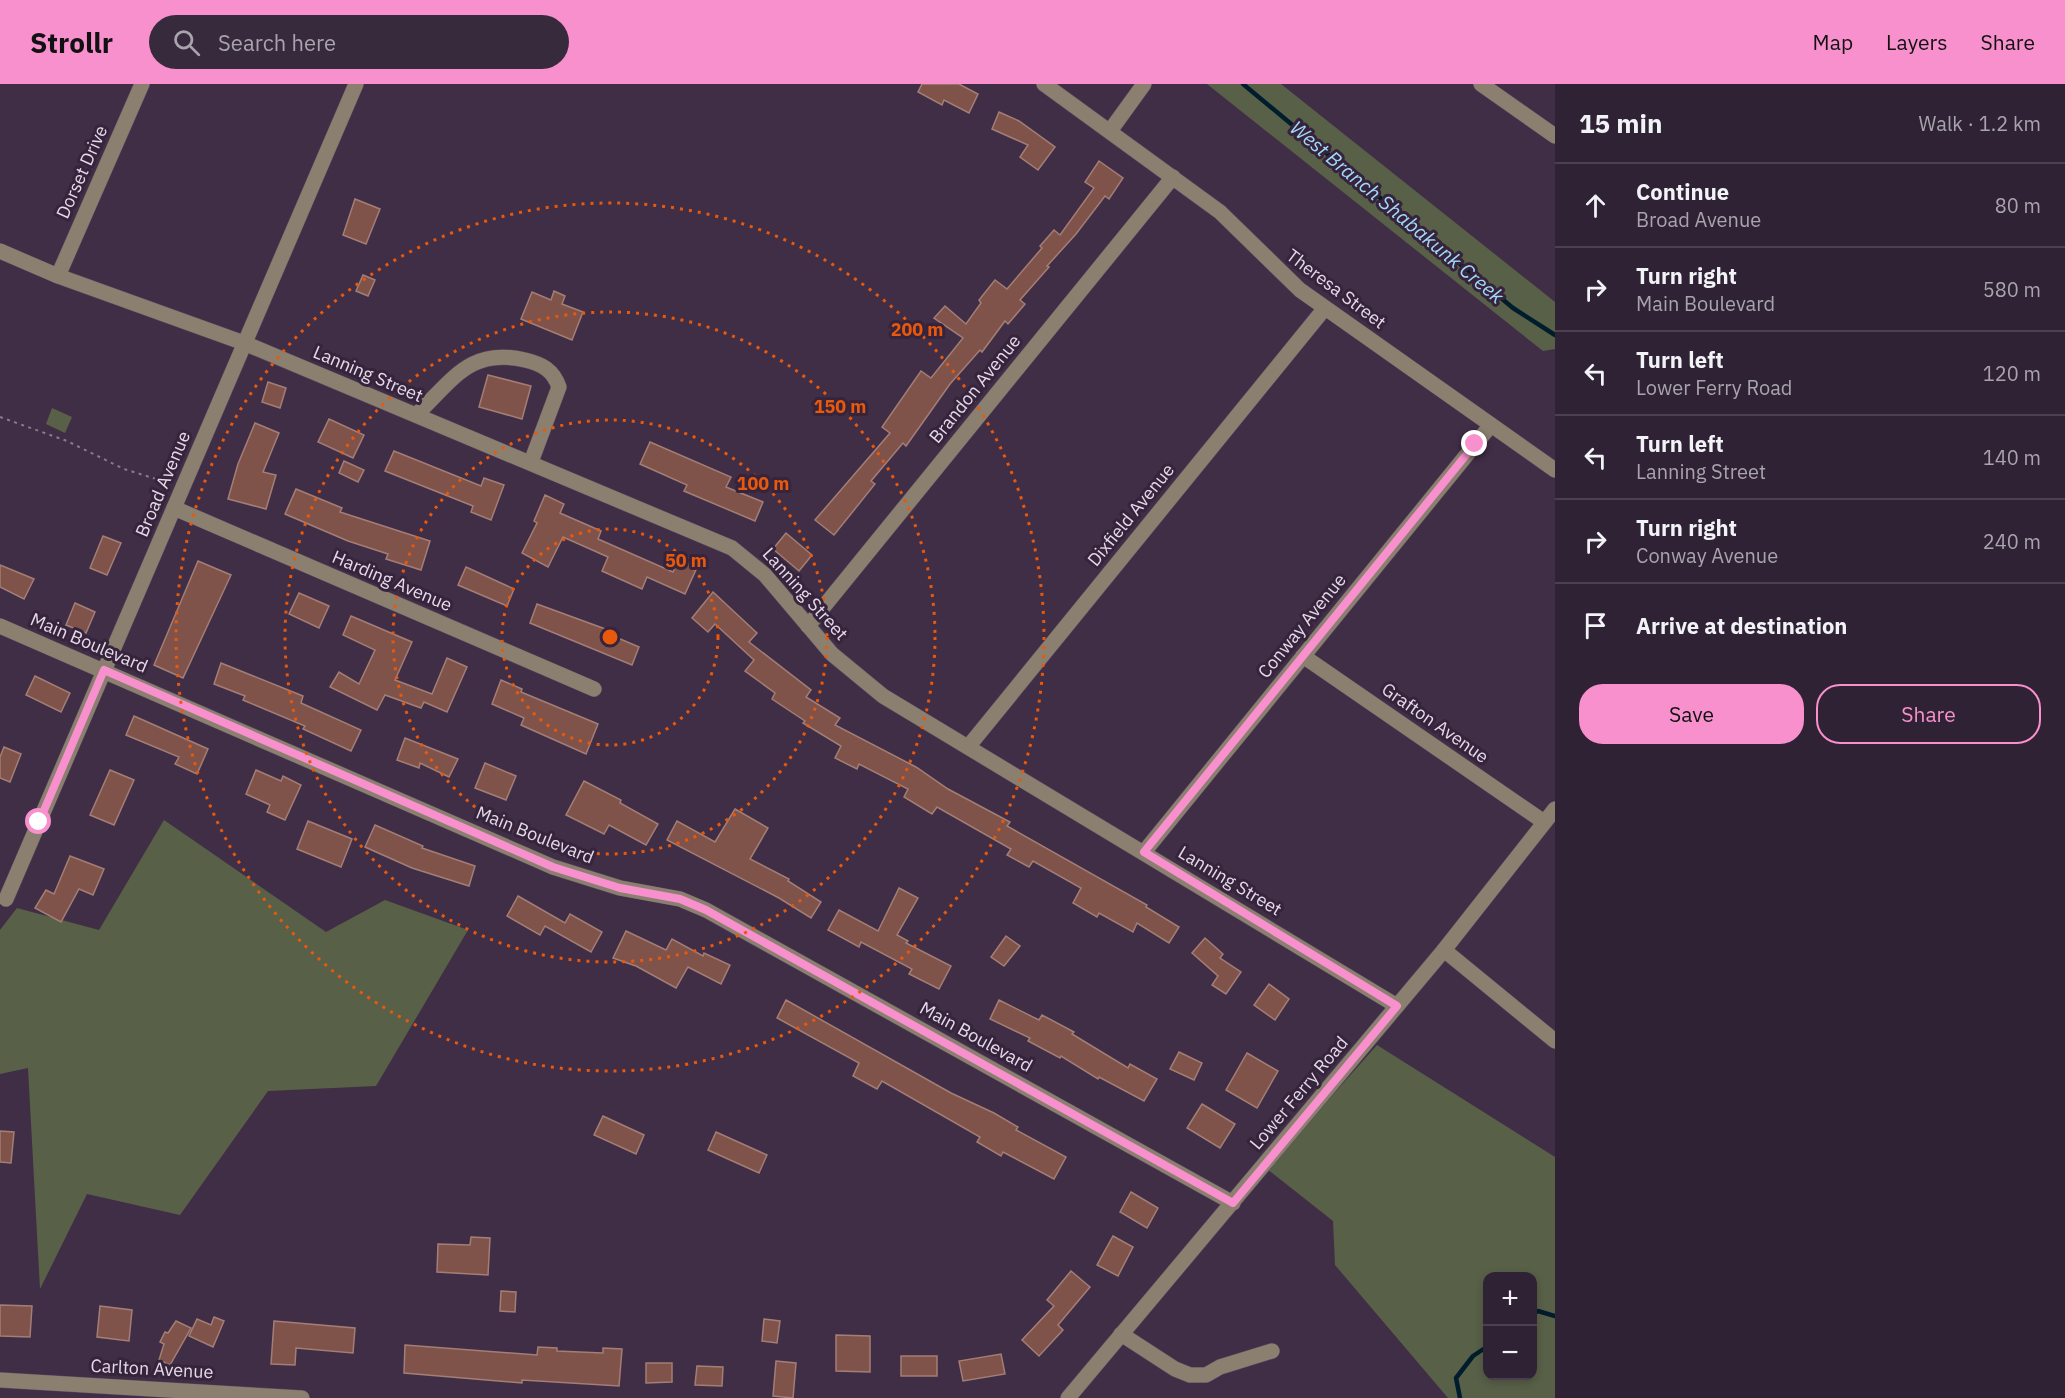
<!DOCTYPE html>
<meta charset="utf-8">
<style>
body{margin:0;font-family:"IBM Plex Sans",sans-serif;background:#382a3d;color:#f1f3f6}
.controls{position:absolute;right:18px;bottom:18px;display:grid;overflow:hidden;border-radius:12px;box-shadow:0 3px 9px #0003}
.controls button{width:54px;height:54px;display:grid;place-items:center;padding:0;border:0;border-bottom:2px solid #4b3f50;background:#302235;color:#f1f3f6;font:30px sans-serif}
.stop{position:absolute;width:18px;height:18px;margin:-14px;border:4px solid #f790cd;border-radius:50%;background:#fff}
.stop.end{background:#f790cd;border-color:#fff;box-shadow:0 2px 6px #0008}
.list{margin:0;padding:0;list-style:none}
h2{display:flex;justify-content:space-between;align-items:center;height:78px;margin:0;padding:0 24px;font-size:26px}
h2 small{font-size:20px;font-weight:400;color:#a8a4ad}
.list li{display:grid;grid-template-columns:39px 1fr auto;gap:18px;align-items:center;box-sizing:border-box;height:84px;padding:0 24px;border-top:2px solid #4b3f50}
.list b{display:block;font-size:22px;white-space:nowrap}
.list p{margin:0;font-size:20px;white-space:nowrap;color:#a8a4ad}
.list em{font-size:20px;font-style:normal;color:#a8a4ad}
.actions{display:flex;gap:12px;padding:18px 24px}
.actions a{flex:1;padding:14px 0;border:2px solid #f790cd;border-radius:24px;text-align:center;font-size:21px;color:#f790cd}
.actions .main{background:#f790cd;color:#111}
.icon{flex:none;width:33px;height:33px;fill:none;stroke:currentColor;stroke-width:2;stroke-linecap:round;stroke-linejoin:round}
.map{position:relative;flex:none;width:1555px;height:1314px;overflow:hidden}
header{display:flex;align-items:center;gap:36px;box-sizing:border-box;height:84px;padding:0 30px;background:#f790cd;color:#111}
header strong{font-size:28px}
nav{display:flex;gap:33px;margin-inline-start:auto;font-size:21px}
.search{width:420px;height:54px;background:#382a3d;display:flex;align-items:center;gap:15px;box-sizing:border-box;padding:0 21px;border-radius:33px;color:#a8a4ad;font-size:22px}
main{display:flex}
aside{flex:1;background:#302235}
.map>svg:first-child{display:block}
.green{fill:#596048;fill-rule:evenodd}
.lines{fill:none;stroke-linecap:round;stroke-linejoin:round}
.stream{stroke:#001d2d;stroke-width:4.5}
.building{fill:#80534a;stroke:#a37e76;stroke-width:1.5}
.minor-casing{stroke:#5a4a61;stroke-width:16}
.path{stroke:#897a8f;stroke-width:2;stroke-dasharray:3 4.5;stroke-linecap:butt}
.minor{stroke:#8b806f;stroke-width:15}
.route{stroke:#f790cd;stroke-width:8}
.ring{fill:none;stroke:#e8590c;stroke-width:3;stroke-dasharray:3 6}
.labels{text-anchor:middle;stroke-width:6;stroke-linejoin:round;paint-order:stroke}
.street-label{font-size:18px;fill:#e5daea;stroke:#36243c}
.water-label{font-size:20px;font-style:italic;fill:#a1d9fa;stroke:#36243c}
.centre{fill:#e8590c;stroke:#36243c;stroke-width:3}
.ring-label{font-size:18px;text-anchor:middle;font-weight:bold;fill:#e8590c;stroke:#36243c;stroke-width:6;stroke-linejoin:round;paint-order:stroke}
</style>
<header>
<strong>Strollr</strong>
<div class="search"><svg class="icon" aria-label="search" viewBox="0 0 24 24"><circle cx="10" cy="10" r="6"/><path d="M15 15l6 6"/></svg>Search here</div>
<nav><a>Map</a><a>Layers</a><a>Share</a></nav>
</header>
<main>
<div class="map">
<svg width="1555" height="1314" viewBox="0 0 1555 1314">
<rect width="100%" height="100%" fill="#402e47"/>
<g class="green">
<path d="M 1207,0 L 1281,0 L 1555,218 L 1555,265 L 1543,267 Z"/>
<path d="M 52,324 L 72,333 L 65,349 L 46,340 Z"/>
<path d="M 164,736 L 326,848 L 385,816 L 468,846 L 376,1002 L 268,1007 L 180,1131 L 87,1110 L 40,1205 L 28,984 L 0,990 L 0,846 L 17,824 L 99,846 Z"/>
<path d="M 1377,961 L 1555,1073 L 1555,1314 L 1448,1314 L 1335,1181 L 1333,1137 L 1267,1085 ZM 1488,1192 L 1532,1192 L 1532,1292 L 1488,1292 Z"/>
</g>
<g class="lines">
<g class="stream">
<path d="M 1243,0 L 1513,224 L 1555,251"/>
<path d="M 1532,1231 L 1538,1227 L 1555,1232"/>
<path d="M 1460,1314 L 1456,1294 L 1473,1272 L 1488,1262"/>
</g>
</g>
<g class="building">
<path d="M 922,0 L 959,0 L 978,10 L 969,29 L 944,16 L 942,21 L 918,8 Z"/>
<path d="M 999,28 L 1019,37 L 1055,63 L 1038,86 L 1020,73 L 1028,61 L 992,45 Z"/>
<path d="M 1099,77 L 1123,94 L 1109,115 L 1105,112 L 1076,150 L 1047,182 L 1049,183 L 1020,216 L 1025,220 L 1008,240 L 1005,237 L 982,268 L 980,266 L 950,300 L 906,362 L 903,359 L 871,397 L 875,400 L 834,451 L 815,436 L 890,349 L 882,343 L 921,287 L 931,294 L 963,254 L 934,234 L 945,222 L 966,240 L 981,219 L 979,216 L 995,196 L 1007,205 L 1042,164 L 1040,162 L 1054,146 L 1060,151 L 1094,104 L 1085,98 Z"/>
<path d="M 355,115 L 380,125 L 366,160 L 343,151 Z"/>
<path d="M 363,191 L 375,196 L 368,212 L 356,207 Z"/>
<path d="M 554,207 L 565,212 L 562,220 L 583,228 L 572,256 L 521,235 L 532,208 L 551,216 Z"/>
<path d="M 488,291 L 531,302 L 522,335 L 479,323 Z"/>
<path d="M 268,298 L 286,304 L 280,324 L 262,318 Z"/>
<path d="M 329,335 L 364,351 L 353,374 L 318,358 Z"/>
<path d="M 255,339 L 279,349 L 263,388 L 276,391 L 266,425 L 228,415 L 238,380 Z"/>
<path d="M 650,358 L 731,393 L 726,403 L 763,418 L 755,437 L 684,407 L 687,401 L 640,380 Z"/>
<path d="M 394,367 L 481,402 L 484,394 L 504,401 L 491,436 L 471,428 L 473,422 L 385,387 Z"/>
<path d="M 344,377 L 364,386 L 358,398 L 339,389 Z"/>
<path d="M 296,405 L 342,424 L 340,428 L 430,457 L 421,486 L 386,475 L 388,470 L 348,457 L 285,430 Z"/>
<path d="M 545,411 L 564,420 L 560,429 L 601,447 L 598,455 L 673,488 L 681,470 L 699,479 L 685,510 L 647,493 L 642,505 L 602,487 L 608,473 L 563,453 L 548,483 L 522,469 L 537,439 L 534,437 Z"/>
<path d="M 786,449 L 812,471 L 799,487 L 773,465 Z"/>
<path d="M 103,452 L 121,459 L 107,491 L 90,484 Z"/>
<path d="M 198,477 L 231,491 L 183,594 L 154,581 Z"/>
<path d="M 0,481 L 34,495 L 24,515 L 0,503 Z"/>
<path d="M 466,483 L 514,505 L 507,522 L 458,501 Z"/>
<path d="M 713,508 L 757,549 L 749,558 L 811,606 L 806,613 L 840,634 L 835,641 L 916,683 L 948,705 L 1010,738 L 1007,742 L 1147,821 L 1146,823 L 1179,843 L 1169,859 L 1137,839 L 1133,848 L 1099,829 L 1097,833 L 1073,819 L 1081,804 L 1033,777 L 1029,783 L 1007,771 L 1011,765 L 937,723 L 932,730 L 904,713 L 908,705 L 859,680 L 857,685 L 835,674 L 841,662 L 803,639 L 805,637 L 772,615 L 775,609 L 745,587 L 754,576 L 715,540 L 708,548 L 692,534 Z"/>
<path d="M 299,509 L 329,522 L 319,544 L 289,530 Z"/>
<path d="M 75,519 L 95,528 L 86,549 L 66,541 Z"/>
<path d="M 537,520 L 608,546 L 606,549 L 639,563 L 632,581 L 530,539 Z"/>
<path d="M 351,532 L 412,558 L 395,596 L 432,610 L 447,574 L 467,583 L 447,628 L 424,618 L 421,624 L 385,611 L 377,626 L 330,603 L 339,588 L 359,600 L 375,566 L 343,551 Z"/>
<path d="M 221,579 L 303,612 L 301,619 L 361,646 L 351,667 L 303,645 L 305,642 L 243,616 L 245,612 L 214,600 Z"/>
<path d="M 35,592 L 70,609 L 61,628 L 26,611 Z"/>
<path d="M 501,596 L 522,605 L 521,608 L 598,640 L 586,670 L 521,641 L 524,634 L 492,620 Z"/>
<path d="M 134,632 L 208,665 L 197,690 L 175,680 L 179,673 L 126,651 Z"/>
<path d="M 405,654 L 458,675 L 449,693 L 420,679 L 419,684 L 397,676 Z"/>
<path d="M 4,663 L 21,670 L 10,698 L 0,694 L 0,673 Z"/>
<path d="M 485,679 L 516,692 L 506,716 L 475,704 Z"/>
<path d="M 110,686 L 134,696 L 114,741 L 90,731 Z"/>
<path d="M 256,686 L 281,697 L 283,692 L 301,701 L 285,736 L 267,728 L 270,721 L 246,710 Z"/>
<path d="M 584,697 L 621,716 L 620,719 L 658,740 L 646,761 L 609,741 L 604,750 L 566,731 Z"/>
<path d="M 735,725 L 768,744 L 750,775 L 789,795 L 788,797 L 821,818 L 811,834 L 779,814 L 667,756 L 677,737 L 715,758 Z"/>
<path d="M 308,737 L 352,755 L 341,783 L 297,765 Z"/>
<path d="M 375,741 L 423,762 L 422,764 L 475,782 L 469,802 L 412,784 L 365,763 Z"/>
<path d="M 70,772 L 104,785 L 93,811 L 79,805 L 61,838 L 35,824 L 46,806 L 54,810 Z"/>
<path d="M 899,804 L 918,814 L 897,851 L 908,857 L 906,859 L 951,882 L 939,905 L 909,890 L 912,885 L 861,858 L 859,863 L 828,846 L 839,826 L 878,847 Z"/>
<path d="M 518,812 L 565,839 L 570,830 L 602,848 L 591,868 L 545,842 L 540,851 L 507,832 Z"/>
<path d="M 626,847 L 666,866 L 672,855 L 703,872 L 704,869 L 730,881 L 721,900 L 688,883 L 676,904 L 636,882 L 613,874 Z"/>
<path d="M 1006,852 L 1020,862 L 1004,882 L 991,873 Z"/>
<path d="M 1205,854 L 1223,870 L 1220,874 L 1241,888 L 1226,910 L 1212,901 L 1218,892 L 1192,869 Z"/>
<path d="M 1269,900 L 1289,915 L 1275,936 L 1254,921 Z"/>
<path d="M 786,916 L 951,1009 L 994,1029 L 1018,1043 L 1016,1046 L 1066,1073 L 1054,1095 L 1003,1068 L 1001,1072 L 977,1058 L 980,1053 L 882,997 L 877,1005 L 853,992 L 859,979 L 777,934 Z"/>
<path d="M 999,916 L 1039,936 L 1042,931 L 1074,948 L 1072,950 L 1128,984 L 1130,980 L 1157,995 L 1144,1017 L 1099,993 L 1098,995 L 1061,972 L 1060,974 L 1028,957 L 1030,954 L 990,935 Z"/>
<path d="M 1179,968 L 1202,979 L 1194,996 L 1170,985 Z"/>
<path d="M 1247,969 L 1278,987 L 1257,1024 L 1226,1006 Z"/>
<path d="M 1202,1020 L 1235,1040 L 1220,1064 L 1187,1044 Z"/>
<path d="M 603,1032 L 644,1051 L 636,1070 L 594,1051 Z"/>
<path d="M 0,1047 L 14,1048 L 11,1079 L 0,1078 Z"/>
<path d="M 716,1048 L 767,1071 L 759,1089 L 708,1066 Z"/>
<path d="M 1131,1108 L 1158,1124 L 1147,1144 L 1120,1128 Z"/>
<path d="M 1113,1152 L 1133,1163 L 1118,1192 L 1097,1181 Z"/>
<path d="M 471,1153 L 490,1154 L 488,1191 L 437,1188 L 438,1160 L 470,1161 Z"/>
<path d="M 1071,1187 L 1090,1203 L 1058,1241 L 1063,1246 L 1039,1272 L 1022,1256 L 1054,1222 L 1047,1216 Z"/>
<path d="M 501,1207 L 516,1208 L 515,1228 L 500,1227 Z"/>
<path d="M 0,1221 L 32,1222 L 30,1253 L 0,1252 Z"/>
<path d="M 100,1222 L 132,1226 L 129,1257 L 97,1253 Z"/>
<path d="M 214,1233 L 224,1237 L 213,1263 L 189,1252 L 197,1235 L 211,1241 Z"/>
<path d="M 764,1235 L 780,1237 L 777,1259 L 762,1257 Z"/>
<path d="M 176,1237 L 191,1244 L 170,1281 L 159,1276 L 164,1260 L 160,1258 L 165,1248 L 168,1249 Z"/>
<path d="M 274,1237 L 355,1244 L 353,1269 L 296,1264 L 295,1281 L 271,1280 Z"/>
<path d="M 836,1251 L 870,1252 L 870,1288 L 836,1287 Z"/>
<path d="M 405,1261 L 537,1271 L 538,1263 L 557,1264 L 557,1267 L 603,1269 L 603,1264 L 622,1265 L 619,1302 L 522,1296 L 522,1299 L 404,1289 Z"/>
<path d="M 1001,1270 L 1005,1290 L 963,1297 L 959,1277 Z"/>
<rect x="901" y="1272" width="36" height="20"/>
<path d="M 776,1277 L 796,1279 L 793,1314 L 773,1312 Z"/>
<path d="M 646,1279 L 672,1279 L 672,1298 L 646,1299 Z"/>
<path d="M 697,1282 L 723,1283 L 722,1302 L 695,1301 Z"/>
</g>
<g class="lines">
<defs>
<g id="minor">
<path d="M 1044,0 L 1220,128 L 1300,206 L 1555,386"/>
<path d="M 1481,0 L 1555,52"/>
<path d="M 1110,47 L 1144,0"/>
<path d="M 0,167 L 58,192 L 244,259 L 732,464 L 765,491 L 832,570 L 883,612 L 1397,922"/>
<path d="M 58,192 L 142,0"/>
<path d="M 416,331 C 453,296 470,263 525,276 C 542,280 553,286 559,303 L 531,378"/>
<path d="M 174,424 L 594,605"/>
<path d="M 0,542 L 553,783 L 620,804 L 680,815 L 706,826 L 1233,1119"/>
<path d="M 808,542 L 1173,93"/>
<path d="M 1303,572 L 1544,738"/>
<path d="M 968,663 L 1325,224"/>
<path d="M 1144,768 L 1491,341"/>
<path d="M 6,815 L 356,0"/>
<path d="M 1444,866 L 1555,957"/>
<path d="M 1121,1250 L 1175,1285 L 1190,1291 L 1206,1291 L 1220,1283 L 1272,1267"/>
<path d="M 0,1296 L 302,1314"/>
<path d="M 1068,1314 L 1444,866 L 1555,725"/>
</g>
</defs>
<use href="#minor" class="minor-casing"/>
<path class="path" d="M 0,333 L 67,357 L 124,385 L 169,399"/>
<use href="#minor" class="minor"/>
</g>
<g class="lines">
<path class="route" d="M 39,738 L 104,586 L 553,783 L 620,804 L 680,815 L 706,826 L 1233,1119 L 1397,922 L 1144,768 L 1475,360"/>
</g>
<g class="ring">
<circle cx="610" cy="553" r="108"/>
<circle cx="610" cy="553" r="217"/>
<circle cx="610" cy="553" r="325"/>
<circle cx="610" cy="553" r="434"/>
</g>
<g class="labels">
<g class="street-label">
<text transform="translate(82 88) rotate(-66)" y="6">Dorset Drive</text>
<text transform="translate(1336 205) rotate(37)" y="6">Theresa Street</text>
<text transform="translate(368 290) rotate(23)" y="6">Lanning Street</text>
<text transform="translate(975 305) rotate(-51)" y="6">Brandon Avenue</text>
<text transform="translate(163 400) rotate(-67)" y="6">Broad Avenue</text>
<text transform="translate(1131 431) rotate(-51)" y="6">Dixfield Avenue</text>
<text transform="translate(392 497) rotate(23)" y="6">Harding Avenue</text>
<text transform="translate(805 510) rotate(48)" y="6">Lanning Street</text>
<text transform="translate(1302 542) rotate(-51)" y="6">Conway Avenue</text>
<text transform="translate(89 559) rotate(23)" y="6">Main Boulevard</text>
<text transform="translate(1435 639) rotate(35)" y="6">Grafton Avenue</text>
<text transform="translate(535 751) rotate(22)" y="6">Main Boulevard</text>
<text transform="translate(1230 797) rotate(31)" y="6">Lanning Street</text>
<text transform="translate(976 953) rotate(29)" y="6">Main Boulevard</text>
<text transform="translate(1299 1009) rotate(-50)" y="6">Lower Ferry Road</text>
<text transform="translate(152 1285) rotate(3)" y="6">Carlton Avenue</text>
</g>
<g class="water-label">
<text transform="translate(1397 128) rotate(40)" y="7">West Branch Shabakunk Creek</text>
</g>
</g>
<circle cx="610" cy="553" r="9" class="centre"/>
<g class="ring-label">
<text x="917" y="252">200 m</text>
<text x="840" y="329">150 m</text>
<text x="763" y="406">100 m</text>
<text x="686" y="483">50 m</text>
</g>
</svg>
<div class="controls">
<button>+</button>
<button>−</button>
</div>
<div class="stop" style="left:39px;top:738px"></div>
<div class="stop end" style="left:1475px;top:360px"></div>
</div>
<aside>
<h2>15 min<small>Walk · 1.2 km</small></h2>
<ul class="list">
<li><svg class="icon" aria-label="ahead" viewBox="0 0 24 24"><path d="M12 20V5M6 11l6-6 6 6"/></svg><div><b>Continue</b><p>Broad Avenue</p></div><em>80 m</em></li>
<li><svg class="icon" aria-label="right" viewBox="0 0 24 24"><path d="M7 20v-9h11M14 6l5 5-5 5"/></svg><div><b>Turn right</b><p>Main Boulevard</p></div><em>580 m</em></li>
<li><svg class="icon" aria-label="left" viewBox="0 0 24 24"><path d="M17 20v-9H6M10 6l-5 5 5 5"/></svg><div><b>Turn left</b><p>Lower Ferry Road</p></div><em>120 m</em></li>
<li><svg class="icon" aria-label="left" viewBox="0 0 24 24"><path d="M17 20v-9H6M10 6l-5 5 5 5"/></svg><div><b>Turn left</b><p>Lanning Street</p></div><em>140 m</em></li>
<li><svg class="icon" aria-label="right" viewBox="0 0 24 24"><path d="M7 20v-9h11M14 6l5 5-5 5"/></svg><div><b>Turn right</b><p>Conway Avenue</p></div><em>240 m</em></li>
<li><svg class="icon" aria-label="arrive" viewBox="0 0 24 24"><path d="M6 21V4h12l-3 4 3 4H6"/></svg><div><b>Arrive at destination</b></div></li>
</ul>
<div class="actions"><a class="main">Save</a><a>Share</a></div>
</aside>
</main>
